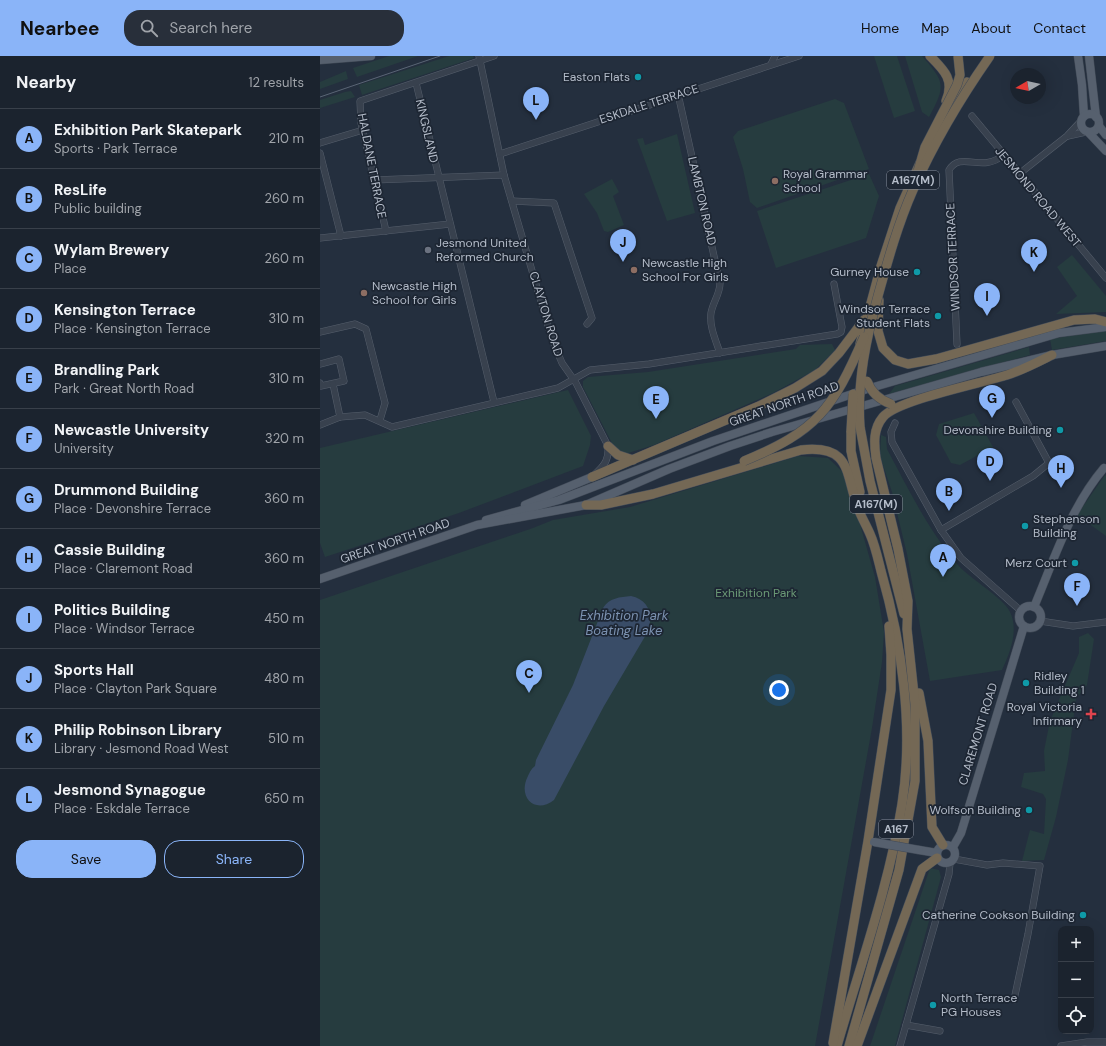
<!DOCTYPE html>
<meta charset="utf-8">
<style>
body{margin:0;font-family:"DM Sans",sans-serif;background:#282f3a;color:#f1f3f6}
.controls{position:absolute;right:12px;bottom:12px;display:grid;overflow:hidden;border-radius:8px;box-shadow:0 4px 16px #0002}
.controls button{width:36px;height:36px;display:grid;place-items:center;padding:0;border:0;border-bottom:1px solid #39404a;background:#1b232e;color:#f1f3f6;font:20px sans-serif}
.compass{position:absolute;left:690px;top:12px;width:36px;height:36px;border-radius:50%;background:#1b232e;box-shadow:0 4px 16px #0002;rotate:261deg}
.you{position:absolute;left:459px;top:634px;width:14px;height:14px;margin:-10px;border:3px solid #fff;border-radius:50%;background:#1a73e8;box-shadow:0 0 0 6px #1a73e833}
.badge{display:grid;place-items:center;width:26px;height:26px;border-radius:50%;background:#8ab4f8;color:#111;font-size:13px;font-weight:700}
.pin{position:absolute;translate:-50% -33px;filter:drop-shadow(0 1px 2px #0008)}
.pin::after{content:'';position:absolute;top:21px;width:14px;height:12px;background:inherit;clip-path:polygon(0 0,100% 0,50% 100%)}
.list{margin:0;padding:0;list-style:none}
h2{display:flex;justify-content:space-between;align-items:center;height:52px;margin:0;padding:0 16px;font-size:17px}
h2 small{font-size:13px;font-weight:400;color:#a0a4aa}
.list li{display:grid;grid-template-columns:26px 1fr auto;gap:12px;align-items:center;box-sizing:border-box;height:60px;padding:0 16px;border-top:1px solid #39404a}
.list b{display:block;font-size:15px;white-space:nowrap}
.list p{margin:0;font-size:13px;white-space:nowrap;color:#a0a4aa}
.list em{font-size:13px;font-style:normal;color:#a0a4aa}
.actions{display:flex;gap:8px;padding:12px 16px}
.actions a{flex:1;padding:9px 0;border:1px solid #8ab4f8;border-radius:16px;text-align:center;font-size:14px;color:#8ab4f8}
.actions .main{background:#8ab4f8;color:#111}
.icon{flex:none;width:22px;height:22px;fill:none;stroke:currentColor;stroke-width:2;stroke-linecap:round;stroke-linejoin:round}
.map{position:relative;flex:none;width:786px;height:990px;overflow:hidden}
header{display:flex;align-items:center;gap:24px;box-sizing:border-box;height:56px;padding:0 20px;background:#8ab4f8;color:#111}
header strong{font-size:19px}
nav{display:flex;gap:22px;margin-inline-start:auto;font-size:14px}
.search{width:280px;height:36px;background:#282f3a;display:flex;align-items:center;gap:10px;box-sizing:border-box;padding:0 14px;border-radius:16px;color:#a0a4aa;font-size:15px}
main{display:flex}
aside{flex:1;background:#1b232e}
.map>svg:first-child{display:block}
.green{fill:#263c3f}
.water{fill:#394c67}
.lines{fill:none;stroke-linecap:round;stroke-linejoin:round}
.minor-casing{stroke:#565f6c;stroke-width:7}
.major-casing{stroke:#414a57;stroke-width:9}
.highway-casing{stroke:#434c59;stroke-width:10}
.minor{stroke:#38414e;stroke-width:6}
.major{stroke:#56606e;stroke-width:8}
.highway{stroke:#746855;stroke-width:9}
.tram{stroke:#5a6575;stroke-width:1}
.major-bridge-casing{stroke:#414a57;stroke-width:9;stroke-linecap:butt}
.highway-bridge-casing{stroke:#434c59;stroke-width:10;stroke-linecap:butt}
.major-bridge{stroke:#56606e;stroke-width:8}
.highway-bridge{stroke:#746855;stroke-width:9}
.culture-dot{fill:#0f9aa8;stroke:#1d2633;stroke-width:1.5}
.education-dot{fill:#8d6e63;stroke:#1d2633;stroke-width:1.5}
.worship-dot{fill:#6b7280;stroke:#1d2633;stroke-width:1.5}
.health-dot{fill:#e0444e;stroke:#1d2633;stroke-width:1.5}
.labels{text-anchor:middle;stroke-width:3.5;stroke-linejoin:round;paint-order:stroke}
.shield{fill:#1d2633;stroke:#878f9c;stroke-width:1}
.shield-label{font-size:11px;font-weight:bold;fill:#b4bcc9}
.poi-label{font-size:12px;fill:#b4bcc9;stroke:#1d2633;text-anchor:end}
.street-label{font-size:12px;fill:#b4bcc9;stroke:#1d2633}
.park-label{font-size:12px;fill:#6b9a76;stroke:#1d2633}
.water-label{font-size:13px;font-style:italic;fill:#7c92b1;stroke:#1d2633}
</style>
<header>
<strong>Nearbee</strong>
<div class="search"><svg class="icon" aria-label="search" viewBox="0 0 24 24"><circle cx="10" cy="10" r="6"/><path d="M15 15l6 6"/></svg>Search here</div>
<nav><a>Home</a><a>Map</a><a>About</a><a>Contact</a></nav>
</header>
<main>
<aside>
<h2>Nearby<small>12 results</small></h2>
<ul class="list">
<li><span class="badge">A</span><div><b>Exhibition Park Skatepark</b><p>Sports · Park Terrace</p></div><em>210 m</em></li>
<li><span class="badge">B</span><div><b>ResLife</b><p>Public building</p></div><em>260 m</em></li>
<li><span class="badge">C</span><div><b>Wylam Brewery</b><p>Place</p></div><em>260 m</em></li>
<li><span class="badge">D</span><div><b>Kensington Terrace</b><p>Place · Kensington Terrace</p></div><em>310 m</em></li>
<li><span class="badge">E</span><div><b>Brandling Park</b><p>Park · Great North Road</p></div><em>310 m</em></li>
<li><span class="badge">F</span><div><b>Newcastle University</b><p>University</p></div><em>320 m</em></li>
<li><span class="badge">G</span><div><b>Drummond Building</b><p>Place · Devonshire Terrace</p></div><em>360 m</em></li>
<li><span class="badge">H</span><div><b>Cassie Building</b><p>Place · Claremont Road</p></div><em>360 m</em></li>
<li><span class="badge">I</span><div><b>Politics Building</b><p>Place · Windsor Terrace</p></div><em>450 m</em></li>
<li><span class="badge">J</span><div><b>Sports Hall</b><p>Place · Clayton Park Square</p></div><em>480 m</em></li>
<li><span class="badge">K</span><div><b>Philip Robinson Library</b><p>Library · Jesmond Road West</p></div><em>510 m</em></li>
<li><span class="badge">L</span><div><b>Jesmond Synagogue</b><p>Place · Eskdale Terrace</p></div><em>650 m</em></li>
</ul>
<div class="actions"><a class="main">Save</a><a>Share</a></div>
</aside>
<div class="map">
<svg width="786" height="990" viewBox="0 0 786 990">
<rect width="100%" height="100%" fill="#242f3e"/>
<g class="green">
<path d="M 69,0 L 98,0 L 37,21 L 33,12 Z"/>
<path d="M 129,0 L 153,0 L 154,2 L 42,39 L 39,29 Z"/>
<path d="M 554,0 L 577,0 L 595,55 L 574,62 Z"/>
<path d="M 585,0 L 602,0 C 625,26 626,30 609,61 L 602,56 Z"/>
<path d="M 26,15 L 28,23 L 0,33 L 0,26 Z"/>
<path d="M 31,35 L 35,41 L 0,52 L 0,44 L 25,36 Z"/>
<path d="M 515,43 L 524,47 L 549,113 L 437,152 L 430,146 L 423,113 L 413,81 L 418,75 Z"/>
<path d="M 357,78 L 375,157 L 347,165 L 317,83 L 323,82 L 325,89 Z"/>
<path d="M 549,118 L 559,140 L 546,182 L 456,212 L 437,155 Z"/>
<path d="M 292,123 L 299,136 L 293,140 L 304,169 L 288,176 L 284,175 L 277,157 L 264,138 Z"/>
<path d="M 752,199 L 786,240 L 786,256 L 736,258 L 757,240 L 737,211 Z"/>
<path d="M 786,274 L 786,285 L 732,294 L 730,283 Z"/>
<path d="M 512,288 L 515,294 L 495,314 L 453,337 L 334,389 L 305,398 L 295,393 L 263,331 L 263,325 L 268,321 L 328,316 L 476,293 L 480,289 Z"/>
<path d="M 709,291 L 710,299 L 569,338 L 575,330 Z"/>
<path d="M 248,334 L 271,380 L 270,389 L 263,410 L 139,457 L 5,501 L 0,487 L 0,392 Z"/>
<path d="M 654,357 L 673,391 L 640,409 L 631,407 L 616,379 L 619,368 Z"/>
<path d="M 561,379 L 566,381 L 567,393 C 589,434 608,474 638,509 C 650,523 684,542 690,556 C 699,574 690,597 682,614 L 610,625 L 587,498 L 572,436 L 560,400 Z"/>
<path d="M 478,400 L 508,402 L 526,419 L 555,521 L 564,576 L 562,606 L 552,672 L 495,990 L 0,990 L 0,544 L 213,472 L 233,464 L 310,451 Z"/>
<path d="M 785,419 L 786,420 L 786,480 L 757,459 Z"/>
<path d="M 768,577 L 774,583 L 767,629 L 756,643 L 748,704 L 736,761 L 724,804 L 702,805 L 710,774 L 724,778 L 726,743 L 723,738 L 701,731 L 704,717 L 725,715 L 724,695 L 730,665 L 759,597 L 759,581 Z"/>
<path d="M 610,812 L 619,814 L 621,821 L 575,990 L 550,990 Z"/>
</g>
<path class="water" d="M 311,540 C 330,544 334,561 327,577 L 284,650 L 234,744 C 215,759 197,741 208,720 C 210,716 211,713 215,710 L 216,704 L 253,629 L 283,552 C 289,542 300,541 311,540 Z"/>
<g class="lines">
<defs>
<g id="minor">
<path d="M 159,0 L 184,119 L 232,283 L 242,307 L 256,327 L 288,390 C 289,403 285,409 276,417"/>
<path d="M 451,8 L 455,0"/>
<path d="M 96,27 L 174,346"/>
<path d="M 358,38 L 400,227 C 400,238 393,246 391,257 C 389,270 396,285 400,297"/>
<path d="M 652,60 L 786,222"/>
<path d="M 748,80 L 766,76"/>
<path d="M 0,87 L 43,74"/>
<path d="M 0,97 L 21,180"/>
<path d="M 180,98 L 479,0"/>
<path d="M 699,118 L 747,80 L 761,65"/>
<path d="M 54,124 L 184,119"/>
<path d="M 192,145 L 234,147 L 272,262 L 267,268"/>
<path d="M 66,175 L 41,67 L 40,45 L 174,0"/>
<path d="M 0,182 L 130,168"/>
<path d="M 0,276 L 35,268 L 46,273 L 65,347 L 60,364"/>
<path d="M 637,288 L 629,114 C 641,94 662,118 683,99"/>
<path d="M 0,308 L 19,303 L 24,325 L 1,330 L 0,327"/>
<path d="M 13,328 L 20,361"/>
<path d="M 575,367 L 571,376 L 572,386 L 621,474 L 641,502 L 701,555"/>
<path d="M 0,369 L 20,361 L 45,359 L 72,371 L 238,332 L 270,314 L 329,308 L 517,278 L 521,276 L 522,271 L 514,228"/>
<path d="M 621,474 L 713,420 L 729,407 L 696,346"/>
<path d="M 720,565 L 753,570 L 786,566"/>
<path d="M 634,803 L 667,809 L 683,807 L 720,810 L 708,878 L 694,944"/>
<path d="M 586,969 L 620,975"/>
<path d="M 580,990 L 629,818 L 630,807"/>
<path d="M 741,990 L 767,986 L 786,986"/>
</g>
<g id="major">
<path d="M 758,0 L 762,29 L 764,60"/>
<path d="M 769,0 L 776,61"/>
<path d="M 0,4 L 51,0"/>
<circle cx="770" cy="67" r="9"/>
<path d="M 779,70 L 786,79"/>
<path d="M 769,77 L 786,95"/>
<path d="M 205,449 L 272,421"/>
<path d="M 166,464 L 239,444 L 393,385 L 547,333 L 739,277 L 786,271"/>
<path d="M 0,523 L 157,469 L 266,449 L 349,413 L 410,390 L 452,376 L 661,316 L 732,299 L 786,290"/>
<circle cx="710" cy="561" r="11"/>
<path d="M 714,551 C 734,504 750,452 784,412"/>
<circle cx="626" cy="798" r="9"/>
<path d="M 633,791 L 641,777 L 704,570"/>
<path d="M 599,794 L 617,797"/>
</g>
<g id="highway">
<path d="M 610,0 C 624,14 635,24 626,45"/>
<path d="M 623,62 L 647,26"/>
<path d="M 559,244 L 558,275 L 563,292 L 575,304 L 588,308 L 616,303 L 754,264 L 775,263 L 786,266"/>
<path d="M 540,288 L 561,210 L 580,152 L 600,107"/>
<path d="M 540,371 L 550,425 L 584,558"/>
<path d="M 531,375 L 531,395 L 540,436"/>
<path d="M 288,390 L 298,399 L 313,404"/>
<path d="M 272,421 L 439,350 L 475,332 L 502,315 L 519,297 L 544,264"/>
<path d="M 266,449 L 281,449 L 333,438 L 481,394 C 535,388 524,421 540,457 C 543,464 547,471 550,478 C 555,489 558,503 561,515 C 582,588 594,672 582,748 C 569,830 540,910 517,990"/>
<path d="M 599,637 L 608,685 L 612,771 L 623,789"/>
<path d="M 513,987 L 548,785 L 571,634 L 571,599 L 569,570"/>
<path d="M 529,990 L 579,814 L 595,725 L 595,648 L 587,573 L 588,545 L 578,493 L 556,402 C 554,387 553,373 563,361 C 577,344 662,327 687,319 C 703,314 718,306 732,299"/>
<path d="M 537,990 L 602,813 L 617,802"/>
</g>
</defs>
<use href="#minor" class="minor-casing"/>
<use href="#major" class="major-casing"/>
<use href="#highway" class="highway-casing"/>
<use href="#minor" class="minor"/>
<use href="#major" class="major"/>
<use href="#highway" class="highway"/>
<path class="tram" d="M 0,41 L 120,0"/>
<defs>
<path id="major-bridge" d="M 554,786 L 599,794"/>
<g id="highway-bridge">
<path d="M 598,115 L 605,91 L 637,29 L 640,19 L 638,0"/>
<path d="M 547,325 C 551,336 560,344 571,348"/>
<path d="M 540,371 C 537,326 546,283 558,240 C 568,204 578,168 593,134 C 613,89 642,40 670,0"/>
<path d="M 531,375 L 533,338"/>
<path d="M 424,405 C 497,375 513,353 544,281"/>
</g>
</defs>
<use href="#major-bridge" class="major-bridge-casing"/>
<use href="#highway-bridge" class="highway-bridge-casing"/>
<use href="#major-bridge" class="major-bridge"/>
<use href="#highway-bridge" class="highway-bridge"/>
</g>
<g class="culture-dot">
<circle cx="318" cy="21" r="4"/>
<circle cx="597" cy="216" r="4"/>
<circle cx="618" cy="260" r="4"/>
<circle cx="740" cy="374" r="4"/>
<circle cx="705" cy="470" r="4"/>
<circle cx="755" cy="507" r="4"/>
<circle cx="706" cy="627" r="4"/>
<circle cx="709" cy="754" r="4"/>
<circle cx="763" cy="859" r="4"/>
<circle cx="613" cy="949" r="4"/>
</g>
<g class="education-dot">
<circle cx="455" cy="125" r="4"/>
<circle cx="314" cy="214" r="4"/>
<circle cx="44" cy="237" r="4"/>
</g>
<circle class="worship-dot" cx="108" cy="194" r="4"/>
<path class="health-dot" d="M769 652h4v4h4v4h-4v4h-4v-4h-4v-4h4z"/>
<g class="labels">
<g class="shield">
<rect x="567" y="115" width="52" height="18" rx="3"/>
<rect x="530" y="439" width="52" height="18" rx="3"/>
<rect x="559" y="764" width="34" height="18" rx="3"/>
</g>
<g class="shield-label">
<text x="593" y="128">A167(M)</text>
<text x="556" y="452">A167(M)</text>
<text x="576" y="777">A167</text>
</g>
<g class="poi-label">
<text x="310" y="25">Easton Flats</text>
<text x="463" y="122" text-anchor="start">Royal Grammar<tspan x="463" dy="14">School</tspan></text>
<text x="116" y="191" text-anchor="start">Jesmond United<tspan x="116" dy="14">Reformed Church</tspan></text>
<text x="322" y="211" text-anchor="start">Newcastle High<tspan x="322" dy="14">School For Girls</tspan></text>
<text x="589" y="220">Gurney House</text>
<text x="52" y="234" text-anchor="start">Newcastle High<tspan x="52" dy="14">School for Girls</tspan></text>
<text x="610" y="257">Windsor Terrace<tspan x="610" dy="14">Student Flats</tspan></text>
<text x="732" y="378">Devonshire Building</text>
<text x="713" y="467" text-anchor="start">Stephenson<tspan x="713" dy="14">Building</tspan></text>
<text x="747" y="511">Merz Court</text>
<text x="714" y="624" text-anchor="start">Ridley<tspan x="714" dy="14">Building 1</tspan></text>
<text x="762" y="655">Royal Victoria<tspan x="762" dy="14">Infirmary</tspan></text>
<text x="701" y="758">Wolfson Building</text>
<text x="755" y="863">Catherine Cookson Building</text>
<text x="621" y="946" text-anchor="start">North Terrace<tspan x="621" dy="14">PG Houses</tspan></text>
</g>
<g class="street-label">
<text transform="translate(329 48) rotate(-18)" y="4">ESKDALE TERRACE</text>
<text transform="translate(107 75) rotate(77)" y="4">KINGSLAND</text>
<text transform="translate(52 110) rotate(79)" y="4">HALDANE TERRACE</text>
<text transform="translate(718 141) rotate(50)" y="4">JESMOND ROAD WEST</text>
<text transform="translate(382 145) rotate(77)" y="4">LAMBTON ROAD</text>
<text transform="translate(633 201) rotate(-93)" y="4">WINDSOR TERRACE</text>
<text transform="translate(226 258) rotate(73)" y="4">CLAYTON ROAD</text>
<text transform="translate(464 348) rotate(-19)" y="4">GREAT NORTH ROAD</text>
<text transform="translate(75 485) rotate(-19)" y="4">GREAT NORTH ROAD</text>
<text transform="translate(658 678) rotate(-73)" y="4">CLAREMONT ROAD</text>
</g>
<g class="park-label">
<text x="436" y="541">Exhibition Park</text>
</g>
<g class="water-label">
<text x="304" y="564">Exhibition Park<tspan x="304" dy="15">Boating Lake</tspan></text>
</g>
</g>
</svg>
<div class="controls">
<button>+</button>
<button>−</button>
<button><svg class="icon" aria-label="locate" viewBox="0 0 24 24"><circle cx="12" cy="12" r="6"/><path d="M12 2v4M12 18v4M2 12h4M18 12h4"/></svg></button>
</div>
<svg class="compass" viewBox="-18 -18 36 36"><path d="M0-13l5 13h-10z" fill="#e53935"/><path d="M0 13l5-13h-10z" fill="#a0a4aa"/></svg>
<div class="you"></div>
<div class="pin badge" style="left:623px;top:521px">A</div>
<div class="pin badge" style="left:629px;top:455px">B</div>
<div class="pin badge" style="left:209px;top:637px">C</div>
<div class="pin badge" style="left:670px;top:425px">D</div>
<div class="pin badge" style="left:336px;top:363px">E</div>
<div class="pin badge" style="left:757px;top:550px">F</div>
<div class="pin badge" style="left:672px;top:362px">G</div>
<div class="pin badge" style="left:741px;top:432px">H</div>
<div class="pin badge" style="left:667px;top:260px">I</div>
<div class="pin badge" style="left:303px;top:206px">J</div>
<div class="pin badge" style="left:714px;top:216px">K</div>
<div class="pin badge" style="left:216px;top:64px">L</div>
</div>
</main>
